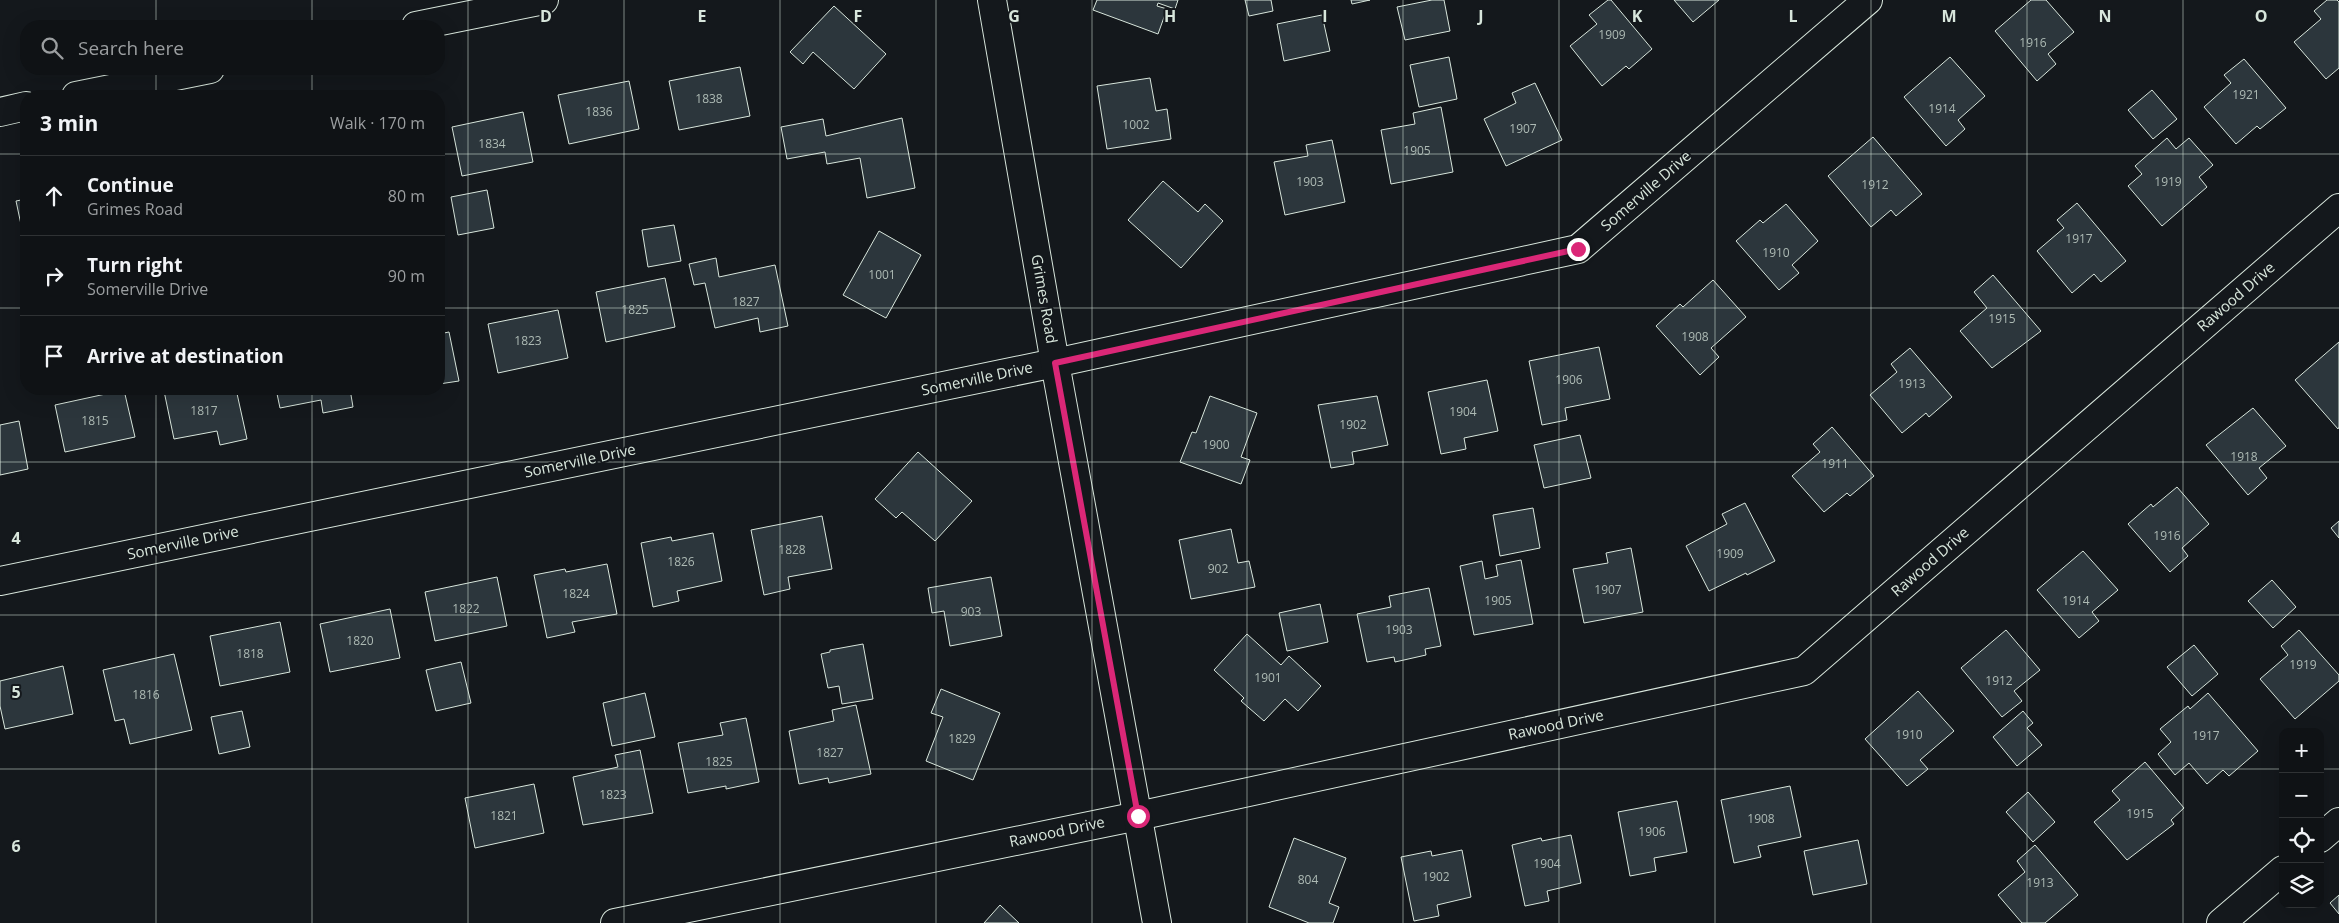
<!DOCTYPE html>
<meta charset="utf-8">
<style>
body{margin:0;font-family:"Open Sans",sans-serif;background:#181b1e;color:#f1f3f6}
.controls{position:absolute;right:15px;bottom:15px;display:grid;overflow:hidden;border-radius:10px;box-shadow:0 5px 20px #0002}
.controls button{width:45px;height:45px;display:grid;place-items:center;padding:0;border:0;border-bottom:1px solid #2f3234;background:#0f1215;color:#f1f3f6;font:25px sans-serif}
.stop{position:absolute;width:15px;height:15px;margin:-11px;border:4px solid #db2777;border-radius:50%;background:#fff}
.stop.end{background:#db2777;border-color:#fff;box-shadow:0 1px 5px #0008}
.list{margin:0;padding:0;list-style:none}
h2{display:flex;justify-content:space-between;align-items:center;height:65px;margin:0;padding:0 20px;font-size:21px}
h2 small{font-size:16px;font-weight:400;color:#9b9ea0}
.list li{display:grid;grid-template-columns:32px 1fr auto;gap:15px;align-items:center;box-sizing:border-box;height:80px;padding:0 20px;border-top:1px solid #2f3234}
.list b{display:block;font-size:19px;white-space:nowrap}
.list p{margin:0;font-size:16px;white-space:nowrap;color:#9b9ea0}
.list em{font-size:16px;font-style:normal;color:#9b9ea0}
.icon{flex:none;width:28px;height:28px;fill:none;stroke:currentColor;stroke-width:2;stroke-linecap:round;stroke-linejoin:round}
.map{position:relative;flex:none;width:2339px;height:923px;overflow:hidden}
.search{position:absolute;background:#0f1215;box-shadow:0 5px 20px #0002;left:20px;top:20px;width:425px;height:55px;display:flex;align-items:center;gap:12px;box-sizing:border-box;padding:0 18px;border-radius:20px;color:#9b9ea0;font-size:19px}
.panel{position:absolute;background:#0f1215;box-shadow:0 5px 20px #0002;left:20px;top:90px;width:425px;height:305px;border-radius:20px}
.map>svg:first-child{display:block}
.building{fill:#2c363c;stroke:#d8e6dc}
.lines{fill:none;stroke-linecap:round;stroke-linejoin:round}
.street-casing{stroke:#d8e6dc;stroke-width:30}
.secondary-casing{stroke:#d8e6dc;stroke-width:30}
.street{stroke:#14181c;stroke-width:28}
.secondary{stroke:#14181c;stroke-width:28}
.route{stroke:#db2777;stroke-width:6}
.grid{fill:none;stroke:#d8e6dc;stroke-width:1;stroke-opacity:0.55}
.labels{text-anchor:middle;stroke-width:4;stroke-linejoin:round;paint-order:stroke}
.number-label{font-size:12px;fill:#adbab4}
.street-label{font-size:15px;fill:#d8e6dc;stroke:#14181c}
.grid-label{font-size:16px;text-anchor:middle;font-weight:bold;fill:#d8e6dc;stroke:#14181c;stroke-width:4;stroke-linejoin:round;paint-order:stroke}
</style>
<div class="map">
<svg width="2339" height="923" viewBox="0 0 2339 923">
<rect width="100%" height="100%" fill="#14181c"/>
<g class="building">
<path d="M 1097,0 L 1178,0 L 1175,9 L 1158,3 L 1157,6 L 1167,9 L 1158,34 L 1093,10 Z"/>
<path d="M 1245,0 L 1271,0 L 1273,11 L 1249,16 Z"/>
<path d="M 1351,0 L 1370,0 L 1352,4 Z"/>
<path d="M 1432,0 L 1444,0 L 1450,31 L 1405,40 L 1397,7 Z"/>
<path d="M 1608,0 L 1611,0 L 1652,49 L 1629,69 L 1626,66 L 1602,86 L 1570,46 L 1597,24 L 1589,15 Z"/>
<path d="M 1674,0 L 1719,0 L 1693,22 Z"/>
<path d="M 2031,0 L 2046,0 L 2074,32 L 2048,54 L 2056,64 L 2037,81 L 1995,31 Z"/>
<path d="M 2327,0 L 2337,0 L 2339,2 L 2339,68 L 2326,79 L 2294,42 L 2321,19 L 2314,11 Z"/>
<path d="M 834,6 L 886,54 L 854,89 L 813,52 L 803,64 L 790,52 Z"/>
<path d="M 1322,15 L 1330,51 L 1284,61 L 1277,24 Z"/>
<path d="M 1449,57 L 1457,99 L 1419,107 L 1410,65 Z"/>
<path d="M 1950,57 L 1985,96 L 1958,120 L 1965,129 L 1946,146 L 1904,97 Z"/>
<path d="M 2244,59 L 2286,108 L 2260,129 L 2257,126 L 2236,144 L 2204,107 L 2231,83 L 2224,75 Z"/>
<path d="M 740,67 L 750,116 L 679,130 L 669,81 Z"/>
<path d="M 1150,78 L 1156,111 L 1167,109 L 1171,139 L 1107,149 L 1097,86 Z"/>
<path d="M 629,81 L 639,129 L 569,144 L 558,95 Z"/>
<path d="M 1535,83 L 1562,140 L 1506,166 L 1484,119 L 1516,103 L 1512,93 Z"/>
<path d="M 2152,90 L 2177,119 L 2153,139 L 2128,110 Z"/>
<path d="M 1441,107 L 1453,172 L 1391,184 L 1381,130 L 1415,124 L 1413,113 Z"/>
<path d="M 523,112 L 533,162 L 462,176 L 452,127 Z"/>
<path d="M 902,118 L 915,188 L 867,198 L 860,158 L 827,164 L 825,152 L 787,159 L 781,127 L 823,119 L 826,136 Z"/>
<path d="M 1873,137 L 1922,194 L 1896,216 L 1891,210 L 1871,227 L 1828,176 Z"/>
<path d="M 2167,138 L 2176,149 L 2189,138 L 2213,165 L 2199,177 L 2207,187 L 2162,226 L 2128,186 L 2142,174 L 2135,166 Z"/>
<path d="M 1332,140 L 1345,202 L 1285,215 L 1274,162 L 1308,156 L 1306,145 Z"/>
<path d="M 1163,181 L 1198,212 L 1205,204 L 1223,221 L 1181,268 L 1128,220 Z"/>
<path d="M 487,190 L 494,228 L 458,235 L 451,197 Z"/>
<path d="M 26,199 L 26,248 L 16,201 Z"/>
<path d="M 2077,203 L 2126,261 L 2101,282 L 2094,274 L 2072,293 L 2037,251 L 2064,228 L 2057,220 Z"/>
<path d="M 1786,204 L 1818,241 L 1792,265 L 1799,273 L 1779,290 L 1736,241 L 1760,220 L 1763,223 Z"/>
<path d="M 674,225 L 681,261 L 648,267 L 642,230 Z"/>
<path d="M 879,231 L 921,255 L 886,318 L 843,295 Z"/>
<path d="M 716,258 L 719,277 L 775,265 L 788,326 L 760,332 L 758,318 L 715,328 L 705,283 L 694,285 L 689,264 Z"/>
<path d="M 1993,275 L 2041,331 L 1992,368 L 1960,331 L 1987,308 L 1974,292 Z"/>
<path d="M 665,278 L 675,327 L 606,342 L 596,292 Z"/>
<path d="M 1713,280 L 1746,317 L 1711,348 L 1719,357 L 1700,375 L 1656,326 L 1680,304 L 1683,307 Z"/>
<path d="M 558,310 L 568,358 L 498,373 L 488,324 Z"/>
<path d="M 449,332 L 459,381 L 439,384 L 439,334 Z"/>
<path d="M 2339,342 L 2339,427 L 2338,429 L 2295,380 Z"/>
<path d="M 1599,347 L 1610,399 L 1565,408 L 1567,420 L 1542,425 L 1529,361 Z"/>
<path d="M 1910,348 L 1952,397 L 1929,417 L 1926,413 L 1902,433 L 1870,395 L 1897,372 L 1891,364 Z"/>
<path d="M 1487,380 L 1498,431 L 1464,438 L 1466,449 L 1441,454 L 1428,392 Z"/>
<path d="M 174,389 L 236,389 L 247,439 L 220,445 L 217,431 L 174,439 L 164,391 Z"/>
<path d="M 276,389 L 350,389 L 353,407 L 323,413 L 321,400 L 280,408 Z"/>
<path d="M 389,389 L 417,389 L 390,394 Z"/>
<path d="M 124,390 L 135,437 L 65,452 L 55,405 Z"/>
<path d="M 1210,396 L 1257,413 L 1241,457 L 1250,460 L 1241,484 L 1180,462 L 1192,432 L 1196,433 Z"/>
<path d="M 1377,396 L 1388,445 L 1352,452 L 1354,464 L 1331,468 L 1318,405 Z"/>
<path d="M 2253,408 L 2286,446 L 2259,468 L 2267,478 L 2248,495 L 2206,445 Z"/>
<path d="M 19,421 L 28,469 L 0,475 L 0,425 Z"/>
<path d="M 1832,427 L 1874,476 L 1850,496 L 1847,493 L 1824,512 L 1792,476 L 1820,452 L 1813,444 Z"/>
<path d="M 1580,435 L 1591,478 L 1544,488 L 1534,445 Z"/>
<path d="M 918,452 L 972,501 L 935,541 L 902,512 L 896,518 L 875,499 Z"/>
<path d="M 2177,487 L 2209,524 L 2182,548 L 2188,556 L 2170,572 L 2128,524 L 2151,504 L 2153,507 Z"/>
<path d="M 1745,503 L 1775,561 L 1747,575 L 1746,573 L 1709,591 L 1686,546 L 1727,524 L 1722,514 Z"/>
<path d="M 1533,508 L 1540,548 L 1500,556 L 1493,515 Z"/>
<path d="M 822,516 L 832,569 L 788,577 L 790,589 L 764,595 L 751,530 Z"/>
<path d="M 2339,521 L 2339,538 L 2331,528 Z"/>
<path d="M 1231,529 L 1238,563 L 1249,561 L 1255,587 L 1191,599 L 1179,540 Z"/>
<path d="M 713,533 L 722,581 L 677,591 L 679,601 L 653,607 L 641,543 L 671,537 L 672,541 Z"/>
<path d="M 1631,548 L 1643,612 L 1584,623 L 1573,569 L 1608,563 L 1606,553 Z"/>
<path d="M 2083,551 L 2118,590 L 2092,612 L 2099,621 L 2079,638 L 2037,590 Z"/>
<path d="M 1521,560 L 1533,624 L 1474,635 L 1460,566 L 1482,561 L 1485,579 L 1498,576 L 1496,565 Z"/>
<path d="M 607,564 L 617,614 L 572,622 L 575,632 L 547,638 L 534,575 L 565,569 L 566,572 Z"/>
<path d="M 497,577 L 507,626 L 435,641 L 425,592 Z"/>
<path d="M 991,577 L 1002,636 L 950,646 L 944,611 L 932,613 L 928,588 Z"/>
<path d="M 2272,580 L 2296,607 L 2273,628 L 2248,601 Z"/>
<path d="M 1429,588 L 1441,646 L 1425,649 L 1426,655 L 1395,662 L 1394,657 L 1367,662 L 1357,614 L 1391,607 L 1389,596 Z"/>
<path d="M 1320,604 L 1328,642 L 1287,651 L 1279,613 Z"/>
<path d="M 390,609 L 400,658 L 330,672 L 320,624 Z"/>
<path d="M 280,622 L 290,672 L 220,686 L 210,636 Z"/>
<path d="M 2006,630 L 2040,670 L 2014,691 L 2022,701 L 2002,717 L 1961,668 Z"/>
<path d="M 2299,630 L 2339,675 L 2339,681 L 2295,719 L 2260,679 L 2288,655 L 2281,646 Z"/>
<path d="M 1247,634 L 1281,665 L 1289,656 L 1321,686 L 1298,711 L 1285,699 L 1264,721 L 1241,701 L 1244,698 L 1214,670 Z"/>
<path d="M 863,644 L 873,699 L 842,704 L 839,686 L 828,688 L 821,654 L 830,652 L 830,650 Z"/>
<path d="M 2194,645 L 2218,674 L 2192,696 L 2167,667 Z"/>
<path d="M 174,654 L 192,730 L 130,744 L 124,719 L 115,721 L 103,670 Z"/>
<path d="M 461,662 L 471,703 L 436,711 L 426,670 Z"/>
<path d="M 63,666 L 73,714 L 5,729 L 0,706 L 0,681 Z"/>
<path d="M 941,689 L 1000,713 L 973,780 L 926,761 L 943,717 L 931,713 Z"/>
<path d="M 1918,691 L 1954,731 L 1920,760 L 1928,769 L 1907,786 L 1865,739 Z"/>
<path d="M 645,693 L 655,737 L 612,746 L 603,703 Z"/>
<path d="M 2208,693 L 2258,751 L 2229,776 L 2223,770 L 2207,784 L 2189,763 L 2175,775 L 2158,754 L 2171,742 L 2160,729 L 2188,706 L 2190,709 Z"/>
<path d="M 856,705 L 871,774 L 829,783 L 828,778 L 799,784 L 789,731 L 834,721 L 832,710 Z"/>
<path d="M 242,711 L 250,747 L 219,754 L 211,717 Z"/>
<path d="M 2023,711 L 2033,723 L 2027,728 L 2042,745 L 2017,766 L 1993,737 Z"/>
<path d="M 746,718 L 759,782 L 726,789 L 726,786 L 688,793 L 678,743 L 723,735 L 720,723 Z"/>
<path d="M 640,750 L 653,813 L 583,825 L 573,777 L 618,767 L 615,755 Z"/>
<path d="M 2145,762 L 2184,808 L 2171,820 L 2174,824 L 2127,860 L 2094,822 L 2120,800 L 2112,791 Z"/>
<path d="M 534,784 L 544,833 L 475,848 L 465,798 Z"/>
<path d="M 1790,786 L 1801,837 L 1758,846 L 1761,857 L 1734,863 L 1721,800 Z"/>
<path d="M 2028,792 L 2055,822 L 2033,842 L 2006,812 Z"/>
<path d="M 1677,801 L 1687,852 L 1654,858 L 1656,871 L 1630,876 L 1618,812 Z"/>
<path d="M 1571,835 L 1581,883 L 1547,891 L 1549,901 L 1525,906 L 1512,845 L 1541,838 L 1542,841 Z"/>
<path d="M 1294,838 L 1346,858 L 1329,903 L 1339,907 L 1333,923 L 1309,923 L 1269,907 Z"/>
<path d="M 1858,840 L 1867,884 L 1813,895 L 1804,851 Z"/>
<path d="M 2035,845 L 2078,895 L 2045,923 L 2022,923 L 1998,895 L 2025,872 L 2017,861 Z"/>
<path d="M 1462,850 L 1471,897 L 1437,905 L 1439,916 L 1414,921 L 1401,857 L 1431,851 L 1432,856 Z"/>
<path d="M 2339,895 L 2339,914 L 2330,903 Z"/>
<path d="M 1000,905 L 1019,923 L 984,923 Z"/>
</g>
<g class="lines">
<defs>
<g id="street">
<path d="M 416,26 L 544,0"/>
<path d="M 76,96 L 210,69"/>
<path d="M 0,112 L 26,106"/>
<path d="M 0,581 L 1055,363 L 1578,249 L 1868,0"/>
<path d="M 2320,838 L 2339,822"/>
<path d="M 615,923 L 1138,816 L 1804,671 L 2339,208"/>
<path d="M 2221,923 L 2283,870"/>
</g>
<path id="secondary" d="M 992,0 L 1055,363 L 1157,923"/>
</defs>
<use href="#street" class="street-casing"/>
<use href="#secondary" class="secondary-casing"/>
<use href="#street" class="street"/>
<use href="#secondary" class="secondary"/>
</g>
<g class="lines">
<path class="route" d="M 1138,816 L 1055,363 L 1578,249"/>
</g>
<path class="grid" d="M 156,0 L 156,26M 312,0 L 312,26M 468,0 L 468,923M 624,0 L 624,923M 780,0 L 780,923M 936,0 L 936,923M 1092,0 L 1092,923M 1247,0 L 1247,923M 1403,0 L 1403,923M 1559,0 L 1559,923M 1715,0 L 1715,923M 1871,0 L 1871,923M 2027,0 L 2027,923M 2183,0 L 2183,923M 156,69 L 156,96M 312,69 L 312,96M 0,154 L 26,154M 439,154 L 2339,154M 0,308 L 26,308M 439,308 L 2339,308M 156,389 L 156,923M 312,389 L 312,923M 0,462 L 2339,462M 0,615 L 2339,615M 0,769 L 2283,769M 2320,769 L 2339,769"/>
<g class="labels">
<g class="number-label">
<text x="1612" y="39">1909</text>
<text x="2033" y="47">1916</text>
<text x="2246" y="99">1921</text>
<text x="709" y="103">1838</text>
<text x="1942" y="113">1914</text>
<text x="599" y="116">1836</text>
<text x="1136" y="129">1002</text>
<text x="1523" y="133">1907</text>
<text x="492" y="148">1834</text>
<text x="1417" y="155">1905</text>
<text x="1310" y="186">1903</text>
<text x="2168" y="186">1919</text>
<text x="1875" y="189">1912</text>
<text x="2079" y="243">1917</text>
<text x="1776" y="257">1910</text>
<text x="882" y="279">1001</text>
<text x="746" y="306">1827</text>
<text x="635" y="314">1825</text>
<text x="2002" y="323">1915</text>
<text x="1695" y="341">1908</text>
<text x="528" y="345">1823</text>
<text x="1569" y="384">1906</text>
<text x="1912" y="388">1913</text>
<text x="204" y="415">1817</text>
<text x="1463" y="416">1904</text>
<text x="95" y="425">1815</text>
<text x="1353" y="429">1902</text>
<text x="1216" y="449">1900</text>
<text x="2244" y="461">1918</text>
<text x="1835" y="468">1911</text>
<text x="2167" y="540">1916</text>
<text x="792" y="554">1828</text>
<text x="1730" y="558">1909</text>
<text x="681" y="566">1826</text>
<text x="1218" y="573">902</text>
<text x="1608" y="594">1907</text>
<text x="576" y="598">1824</text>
<text x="1498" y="605">1905</text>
<text x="2076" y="605">1914</text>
<text x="466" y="613">1822</text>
<text x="971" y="616">903</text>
<text x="1399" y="634">1903</text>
<text x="360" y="645">1820</text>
<text x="250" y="658">1818</text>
<text x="2303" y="669">1919</text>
<text x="1268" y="682">1901</text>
<text x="1999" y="685">1912</text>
<text x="146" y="699">1816</text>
<text x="1909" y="739">1910</text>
<text x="2206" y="740">1917</text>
<text x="962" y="743">1829</text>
<text x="830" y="757">1827</text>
<text x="719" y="766">1825</text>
<text x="613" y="799">1823</text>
<text x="2140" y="818">1915</text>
<text x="504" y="820">1821</text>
<text x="1761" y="823">1908</text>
<text x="1652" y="836">1906</text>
<text x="1547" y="868">1904</text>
<text x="1436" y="881">1902</text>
<text x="1308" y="884">804</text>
<text x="2040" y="887">1913</text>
</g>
<g class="street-label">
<text transform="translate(1646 191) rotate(-41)" y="5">Somerville Drive</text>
<text transform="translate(2236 297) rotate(-41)" y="5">Rawood Drive</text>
<text transform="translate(1044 299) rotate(80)" y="5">Grimes Road</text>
<text transform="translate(977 379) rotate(-12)" y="5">Somerville Drive</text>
<text transform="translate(580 461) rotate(-12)" y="5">Somerville Drive</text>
<text transform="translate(183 543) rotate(-12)" y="5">Somerville Drive</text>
<text transform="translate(1930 562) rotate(-41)" y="5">Rawood Drive</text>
<text transform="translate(1556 725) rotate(-12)" y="5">Rawood Drive</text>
<text transform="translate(1057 832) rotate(-12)" y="5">Rawood Drive</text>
</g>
</g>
<g class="grid-label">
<text x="546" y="22">D</text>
<text x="702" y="22">E</text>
<text x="858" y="22">F</text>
<text x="1014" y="22">G</text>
<text x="1170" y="22">H</text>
<text x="1325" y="22">I</text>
<text x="1481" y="22">J</text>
<text x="1637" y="22">K</text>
<text x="1793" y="22">L</text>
<text x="1949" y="22">M</text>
<text x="2105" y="22">N</text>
<text x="2261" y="22">O</text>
<text x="16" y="544">4</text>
<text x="16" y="698">5</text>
<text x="16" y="852">6</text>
</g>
</svg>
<div class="controls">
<button>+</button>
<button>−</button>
<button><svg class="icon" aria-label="locate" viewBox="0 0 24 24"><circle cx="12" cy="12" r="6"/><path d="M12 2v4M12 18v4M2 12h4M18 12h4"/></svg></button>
<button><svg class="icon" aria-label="layers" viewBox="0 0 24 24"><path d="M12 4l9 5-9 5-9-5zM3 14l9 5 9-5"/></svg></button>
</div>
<div class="stop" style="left:1138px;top:816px"></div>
<div class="stop end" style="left:1578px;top:249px"></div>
<div class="search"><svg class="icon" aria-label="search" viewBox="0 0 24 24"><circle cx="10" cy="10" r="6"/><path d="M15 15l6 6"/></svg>Search here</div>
<section class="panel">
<h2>3 min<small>Walk · 170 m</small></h2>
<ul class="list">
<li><svg class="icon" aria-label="ahead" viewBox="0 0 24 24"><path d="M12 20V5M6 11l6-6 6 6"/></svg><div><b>Continue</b><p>Grimes Road</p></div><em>80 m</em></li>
<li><svg class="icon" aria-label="right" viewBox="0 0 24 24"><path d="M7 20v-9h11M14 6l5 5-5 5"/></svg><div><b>Turn right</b><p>Somerville Drive</p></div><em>90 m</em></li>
<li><svg class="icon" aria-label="arrive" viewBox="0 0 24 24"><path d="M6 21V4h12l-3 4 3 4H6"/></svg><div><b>Arrive at destination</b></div></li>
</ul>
</section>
</div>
